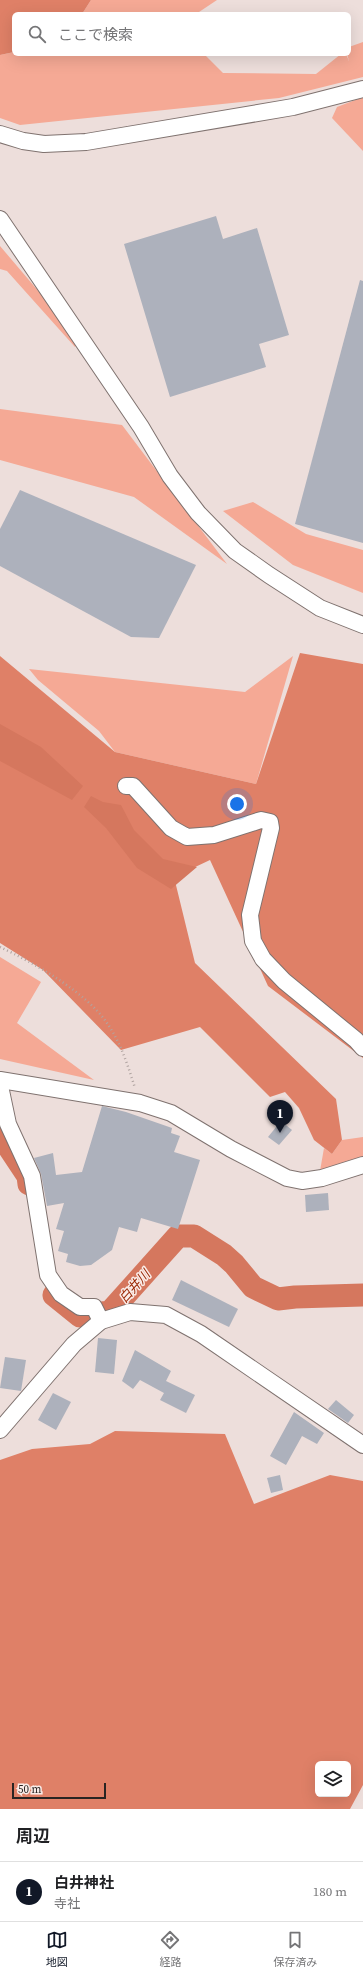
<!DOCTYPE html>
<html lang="ja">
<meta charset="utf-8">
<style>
body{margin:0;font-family:"Source Serif 4","Noto Sans JP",serif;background:#f6f6f6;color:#202124}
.controls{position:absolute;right:12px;bottom:12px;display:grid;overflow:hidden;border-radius:6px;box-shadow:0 4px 16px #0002}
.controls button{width:36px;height:36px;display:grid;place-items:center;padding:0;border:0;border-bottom:1px solid #e0e0e0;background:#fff;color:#202124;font:20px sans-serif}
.scale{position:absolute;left:12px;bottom:10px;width:94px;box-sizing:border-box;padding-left:4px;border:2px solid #292422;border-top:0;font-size:11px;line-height:14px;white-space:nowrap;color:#292422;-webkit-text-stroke:3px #faece8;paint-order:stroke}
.you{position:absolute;left:237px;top:804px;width:14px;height:14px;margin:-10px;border:3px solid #fff;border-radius:50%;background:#1a73e8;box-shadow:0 0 0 6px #1a73e833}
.badge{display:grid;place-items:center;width:26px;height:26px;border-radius:50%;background:#111827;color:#fff;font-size:13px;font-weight:700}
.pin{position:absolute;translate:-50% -33px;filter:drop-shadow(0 1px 2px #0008)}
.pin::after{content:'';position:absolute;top:21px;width:14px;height:12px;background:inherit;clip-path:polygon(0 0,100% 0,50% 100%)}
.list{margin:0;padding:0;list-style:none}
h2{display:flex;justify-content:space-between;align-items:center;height:52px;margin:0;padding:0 16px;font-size:17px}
h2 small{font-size:13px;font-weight:400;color:#757577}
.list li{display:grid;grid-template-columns:26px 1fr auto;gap:12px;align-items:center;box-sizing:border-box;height:60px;padding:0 16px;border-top:1px solid #e0e0e0}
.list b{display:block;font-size:15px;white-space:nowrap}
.list p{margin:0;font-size:13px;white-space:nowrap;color:#757577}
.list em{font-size:13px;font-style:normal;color:#757577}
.icon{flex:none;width:22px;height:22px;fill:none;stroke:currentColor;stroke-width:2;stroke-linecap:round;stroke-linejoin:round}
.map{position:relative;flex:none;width:363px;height:1809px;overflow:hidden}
.search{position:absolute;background:#fff;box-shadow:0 4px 16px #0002;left:12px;right:12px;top:12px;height:44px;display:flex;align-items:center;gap:10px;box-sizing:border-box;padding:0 14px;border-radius:6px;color:#757577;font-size:15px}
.sheet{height:112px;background:#fff}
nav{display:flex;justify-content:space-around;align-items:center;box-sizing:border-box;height:56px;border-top:1px solid #e0e0e0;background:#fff;font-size:11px;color:#757577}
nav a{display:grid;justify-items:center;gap:2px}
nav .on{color:#111827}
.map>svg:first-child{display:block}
.green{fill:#f5a995}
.forest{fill:#df8067;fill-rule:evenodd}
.water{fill:#d5775e}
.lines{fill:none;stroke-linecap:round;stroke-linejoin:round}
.river{stroke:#d5775e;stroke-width:23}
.building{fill:#adb1bc}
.minor-casing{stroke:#7f726f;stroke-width:18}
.path{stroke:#b0a4a1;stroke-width:2.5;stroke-dasharray:1 3;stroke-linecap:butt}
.minor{stroke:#fff;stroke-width:16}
.labels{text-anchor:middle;stroke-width:3;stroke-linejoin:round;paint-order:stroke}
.water-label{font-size:13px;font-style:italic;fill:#9b2a07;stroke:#faece8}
</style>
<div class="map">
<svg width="363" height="1809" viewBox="0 0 363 1809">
<rect width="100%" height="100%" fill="#eddedb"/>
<g class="green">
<path d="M 91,0 L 217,0 L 196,14 L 82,14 Z"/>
<path d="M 363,42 L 363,77 L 279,98 L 20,125 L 0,118 L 0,55 L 14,52 L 14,54 L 204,54 L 223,73 L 316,74 L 341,54 L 346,54 L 349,61 L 347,54 L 349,54 L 349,47 Z"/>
<path d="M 363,97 L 363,151 L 332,118 L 337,107 Z"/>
<path d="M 0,246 L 79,339 L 75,347 L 7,271 L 0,269 Z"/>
<path d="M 0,409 L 122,425 L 227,564 L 134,497 L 0,460 Z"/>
<path d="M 253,502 L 306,534 L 363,550 L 363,593 L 293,565 L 223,511 Z"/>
<path d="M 293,656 L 256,784 L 115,752 L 99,731 L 38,680 L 29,669 L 245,692 Z"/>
<path d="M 0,957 L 41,982 L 17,1023 L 94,1080 L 0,1059 Z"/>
<path d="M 363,1137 L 363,1158 L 320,1171 L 324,1148 L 332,1154 L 342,1140 Z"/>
</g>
<g class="forest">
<path d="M 0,0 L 91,0 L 82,14 L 14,14 L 14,52 L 0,55 Z"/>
<path d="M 300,653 L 363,664 L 363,1058 L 268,986 L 210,860 L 174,877 L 195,963 L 336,1099 L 342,1140 L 332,1154 L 314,1140 L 299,1108 L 285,1092 L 270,1097 L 200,1027 L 121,1050 L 43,970 L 0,943 L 0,656 L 115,752 L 256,784 Z"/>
<path d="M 115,1431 L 225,1434 L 254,1504 L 330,1475 L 363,1481 L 363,1785 L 350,1809 L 0,1809 L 0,1460 L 32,1449 L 90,1444 ZM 318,1764 L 348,1764 L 348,1794 L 318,1794 Z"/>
</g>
<g class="water">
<path d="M 0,724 L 41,747 L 83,786 L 72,800 L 0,761 Z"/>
<path d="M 91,796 L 103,802 L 121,805 L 134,830 L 163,859 L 197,867 L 171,889 L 137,868 L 106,828 L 84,807 Z"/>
</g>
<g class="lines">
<g class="river">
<path d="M 0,1134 L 28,1176 L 29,1184"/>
<path d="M 54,1295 L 80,1316 L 110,1312 L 178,1236 L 194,1236 L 224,1255 L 234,1264 L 253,1287 L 278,1299 L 295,1297 L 363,1295"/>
</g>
</g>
<g class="building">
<path d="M 216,216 L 223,239 L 257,228 L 289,335 L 259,344 L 266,367 L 170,397 L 124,244 Z"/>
<path d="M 360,280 L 363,281 L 363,543 L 295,524 Z"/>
<path d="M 20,490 L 196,565 L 159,638 L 131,637 L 0,566 L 0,529 Z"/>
<path d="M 102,1106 L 126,1112 L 172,1128 L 171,1133 L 180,1136 L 174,1152 L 200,1160 L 178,1229 L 141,1218 L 137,1232 L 119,1227 L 112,1250 L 91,1265 L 80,1266 L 66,1262 L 68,1254 L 58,1251 L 64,1231 L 56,1229 L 64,1203 L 47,1206 L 41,1174 L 34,1158 L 53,1153 L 56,1175 L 82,1172 Z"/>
<path d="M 281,1121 L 292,1130 L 279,1145 L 268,1137 Z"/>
<path d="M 328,1193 L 329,1210 L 306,1212 L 305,1195 Z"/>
<path d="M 181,1280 L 238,1309 L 229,1327 L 172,1300 Z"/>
<path d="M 98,1338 L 117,1340 L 114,1374 L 95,1372 Z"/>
<path d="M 135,1350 L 171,1371 L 166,1381 L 195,1395 L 186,1413 L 160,1400 L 164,1393 L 140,1380 L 133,1389 L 122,1381 Z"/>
<path d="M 5,1357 L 26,1360 L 21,1391 L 0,1388 Z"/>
<path d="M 53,1393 L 71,1402 L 56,1430 L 38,1420 Z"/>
<path d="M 336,1400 L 354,1415 L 348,1423 L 328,1409 Z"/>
<path d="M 294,1412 L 324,1433 L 317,1444 L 302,1436 L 286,1465 L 270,1456 Z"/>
<path d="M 280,1475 L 283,1490 L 271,1493 L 267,1478 Z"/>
</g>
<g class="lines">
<defs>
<g id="minor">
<path d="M 0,134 L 23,141 L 44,144 L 86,142 L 293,107 L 363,89"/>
<path d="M 0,219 L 141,427 L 170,476 L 198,513 L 235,551 L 269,575 L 320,608 L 363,625"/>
<path d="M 126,786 L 133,786 L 171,828 L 187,837 L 214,835 L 261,820 L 270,822 L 271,828 L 250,915 L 253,941 L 263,959 L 284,981 L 356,1040 L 363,1048"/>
<path d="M 0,1080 L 140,1103 L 171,1113 L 231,1149 L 287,1178 L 302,1181 L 322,1178 L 363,1165"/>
<path d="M 0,1086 L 8,1124 L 32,1176 L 48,1275 L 61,1294 L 80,1307 L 94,1307 L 101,1321"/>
<path d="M 0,1430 L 74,1344 L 101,1321 L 130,1312 L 166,1315 L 201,1334 L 363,1445"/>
</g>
</defs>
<use href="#minor" class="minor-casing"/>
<path class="path" d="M 0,947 C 34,963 86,992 107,1023 C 121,1043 128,1066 135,1088"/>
<use href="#minor" class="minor"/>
</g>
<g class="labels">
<g class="water-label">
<text transform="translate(134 1286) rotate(-48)" y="5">白井川</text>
</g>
</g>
</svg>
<div class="controls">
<button><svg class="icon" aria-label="layers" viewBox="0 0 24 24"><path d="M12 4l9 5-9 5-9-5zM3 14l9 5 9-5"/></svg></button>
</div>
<div class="scale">50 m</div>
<div class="you"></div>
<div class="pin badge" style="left:280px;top:1133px">1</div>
<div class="search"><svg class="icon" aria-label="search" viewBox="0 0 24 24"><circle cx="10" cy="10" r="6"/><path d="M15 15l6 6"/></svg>ここで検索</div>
</div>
<section class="sheet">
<h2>周辺<small></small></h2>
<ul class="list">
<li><span class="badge">1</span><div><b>白井神社</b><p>寺社</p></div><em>180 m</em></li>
</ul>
</section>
<nav>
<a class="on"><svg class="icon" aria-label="map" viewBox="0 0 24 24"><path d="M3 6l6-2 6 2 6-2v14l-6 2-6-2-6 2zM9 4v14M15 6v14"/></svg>地図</a>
<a><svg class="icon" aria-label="directions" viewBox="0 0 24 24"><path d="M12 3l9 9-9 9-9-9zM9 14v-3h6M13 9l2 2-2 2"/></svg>経路</a>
<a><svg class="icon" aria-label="saved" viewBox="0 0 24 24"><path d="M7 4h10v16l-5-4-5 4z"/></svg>保存済み</a>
</nav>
